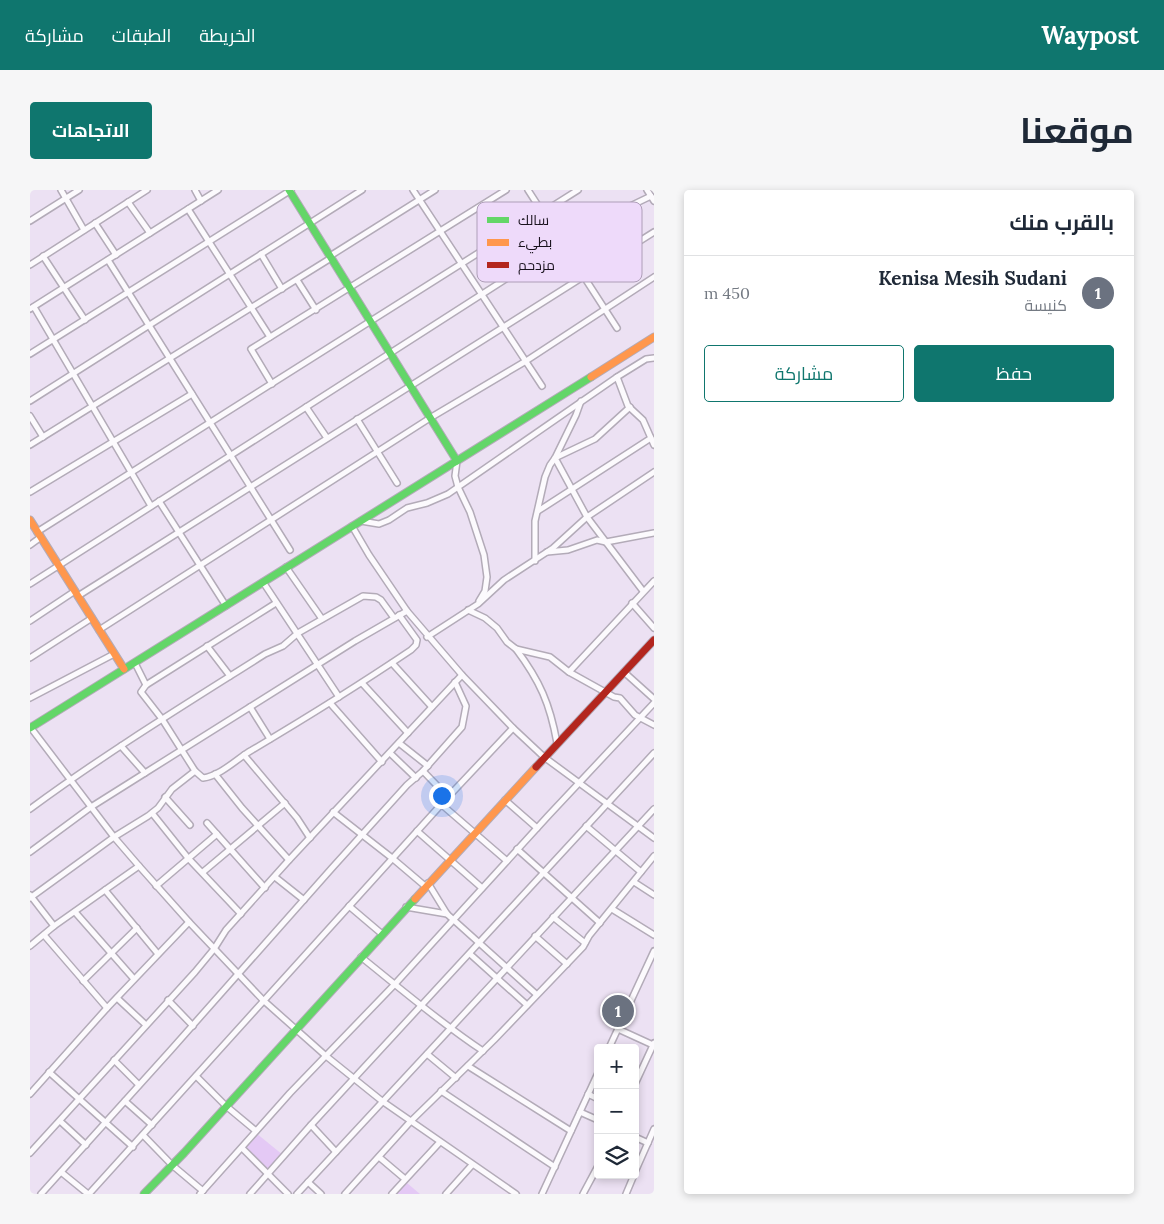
<!DOCTYPE html>
<html lang="ar">
<meta charset="utf-8">
<style>
body{margin:0;font-family:Lora,Cairo,serif;background:#f6f6f7;color:#1f2937;direction:rtl}
.controls{position:absolute;right:15px;bottom:15px;display:grid;overflow:hidden;border-radius:5px;box-shadow:0 2px 8px #0003}
.controls button{width:45px;height:45px;display:grid;place-items:center;padding:0;border:0;border-bottom:1px solid #e0e1e3;background:#fff;color:#1f2937;font:25px sans-serif}
.you{position:absolute;left:411px;top:605px;width:18px;height:18px;margin:-12px;border:4px solid #fff;border-radius:50%;background:#1a73e8;box-shadow:0 0 0 8px #1a73e833}
.badge{display:grid;place-items:center;width:32px;height:32px;border-radius:50%;background:#0f766e;color:#fff;font-size:16px;font-weight:700}
.pin{position:absolute;translate:-50% -50%;border:2px solid #fff;box-shadow:0 1px 5px #0006}
.list{margin:0;padding:0;list-style:none}
h2{display:flex;justify-content:space-between;align-items:center;height:65px;margin:0;padding:0 20px;font-size:21px}
h2 small{font-size:16px;font-weight:400;color:#747a83}
.list li{display:grid;grid-template-columns:32px 1fr auto;gap:15px;align-items:center;box-sizing:border-box;height:75px;padding:0 20px;border-top:1px solid #e0e1e3}
.list b{display:block;font-size:19px;white-space:nowrap}
.list p{margin:0;font-size:16px;white-space:nowrap;color:#747a83}
.list em{font-size:16px;font-style:normal;color:#747a83}
.actions{display:flex;gap:10px;padding:15px 20px}
.actions a{flex:1;padding:11px 0;border:1px solid #0f766e;border-radius:5px;text-align:center;font-size:18px;color:#0f766e}
.actions .main{background:#0f766e;color:#fff}
.icon{flex:none;width:28px;height:28px;fill:none;stroke:currentColor;stroke-width:2;stroke-linecap:round;stroke-linejoin:round}
.map{position:relative;flex:none;width:624px;height:1004px;overflow:hidden;direction:ltr;border-radius:5px}
header{display:flex;align-items:center;gap:30px;box-sizing:border-box;height:70px;padding:0 25px;background:#0f766e;color:#fff}
header strong{font-size:24px}
nav{display:flex;gap:28px;margin-inline-start:auto;font-size:18px}
.intro{display:flex;align-items:center;justify-content:space-between;box-sizing:border-box;height:120px;padding:0 30px}
h1{margin:0;font-size:35px}
.button{padding:12px 22px;border-radius:5px;background:#0f766e;color:#fff;font-size:18px;font-weight:700}
main{display:flex;gap:30px;padding:0 30px}
aside{flex:1;background:#fff;border-radius:5px;box-shadow:0 2px 8px #0003}
.map>svg:first-child{display:block}
.green{fill:#e4c9f5}
.lines{fill:none;stroke-linecap:round;stroke-linejoin:round}
.street-casing{stroke:#b3abb8;stroke-width:8}
.fast-casing{stroke:#b3abb8;stroke-width:9}
.slow-casing{stroke:#b3abb8;stroke-width:9}
.jam-casing{stroke:#b3abb8;stroke-width:9}
.street{stroke:#fcfafd;stroke-width:5}
.fast{stroke:#63d668;stroke-width:7}
.slow{stroke:#ff974d;stroke-width:7}
.jam{stroke:#b3261e;stroke-width:7}
.key{fill:#eedafa;stroke:#ae9eb8;stroke-width:1}
.key-label{font-size:14px;fill:#19121d}
</style>
<header>
<strong>Waypost</strong>
<nav><a>الخريطة</a><a>الطبقات</a><a>مشاركة</a></nav>
</header>
<div class="intro"><h1>موقعنا</h1><a class="button">الاتجاهات</a></div>
<main>
<aside>
<h2>بالقرب منك<small></small></h2>
<ul class="list">
<li><span class="badge" style="background:#6b7280">1</span><div><b>Kenisa Mesih Sudani</b><p>كنيسة</p></div><em>450 m</em></li>
</ul>
<div class="actions"><a class="main">حفظ</a><a>مشاركة</a></div>
</aside>
<div class="map">
<svg width="624" height="1004" viewBox="0 0 624 1004">
<rect width="100%" height="100%" fill="#ece1f3"/>
<g class="green">
<path d="M 226,943 L 253,965 L 238,982 L 214,958 Z"/>
<path d="M 377,993 L 390,1004 L 366,1004 Z"/>
</g>
<g class="lines">
<defs>
<g id="street">
<path d="M 31,0 L 54,40"/>
<path d="M 165,0 L 171,11"/>
<path d="M 383,0 L 512,196"/>
<path d="M 498,0 L 587,138"/>
<path d="M 617,0 L 624,11"/>
<path d="M 98,12 L 120,43"/>
<path d="M 158,19 L 240,147"/>
<path d="M 0,31 L 49,0"/>
<path d="M 567,32 L 587,65"/>
<path d="M 65,33 L 86,65"/>
<path d="M 231,64 L 252,99"/>
<path d="M 13,66 L 55,130"/>
<path d="M 300,66 L 405,0"/>
<path d="M 78,70 L 260,360"/>
<path d="M 0,75 L 117,0"/>
<path d="M 267,90 L 286,120"/>
<path d="M 4,117 L 121,316"/>
<path d="M 0,119 L 188,0"/>
<path d="M 0,164 L 261,0"/>
<path d="M 587,187 L 598,216 L 613,230 L 624,255"/>
<path d="M 242,194 L 221,159 L 476,0"/>
<path d="M 0,211 L 332,0"/>
<path d="M 276,217 L 297,248"/>
<path d="M 600,217 L 565,249 L 525,268 L 557,327 L 613,401"/>
<path d="M 0,226 L 13,247"/>
<path d="M 327,229 L 367,293"/>
<path d="M 0,255 L 301,68"/>
<path d="M 427,271 L 425,286 L 428,297 L 440,322 L 454,365 L 457,387 L 455,401 L 449,411"/>
<path d="M 0,302 L 162,204"/>
<path d="M 129,311 L 196,416"/>
<path d="M 508,321 L 621,248"/>
<path d="M 331,331 L 349,334 L 359,330 L 377,318 L 397,313 L 418,304 L 587,187 L 616,169 L 624,168"/>
<path d="M 322,336 L 339,365 L 377,421 L 432,485 L 483,538 L 514,567 L 624,648"/>
<path d="M 7,342 L 548,0"/>
<path d="M 0,355 L 11,347"/>
<path d="M 517,362 L 538,360 L 567,350 L 576,352 L 624,343"/>
<path d="M 505,371 L 505,331 L 515,287 L 520,275 L 525,268 L 546,225 L 551,211"/>
<path d="M 256,377 L 292,429"/>
<path d="M 233,392 L 309,507"/>
<path d="M 0,394 L 532,53 L 567,32 L 621,6"/>
<path d="M 48,406 L 624,42"/>
<path d="M 602,413 L 624,438"/>
<path d="M 438,420 L 455,428 L 467,438 L 477,452 L 486,459 L 520,467 L 539,482 L 584,507 L 590,508 L 605,525 L 624,535"/>
<path d="M 0,431 L 45,401"/>
<path d="M 69,440 L 400,228 L 496,171 L 624,87"/>
<path d="M 397,447 L 448,414 L 474,390 L 523,358 L 557,327 L 624,282"/>
<path d="M 177,456 L 200,486"/>
<path d="M 486,459 C 510,491 520,514 527,553"/>
<path d="M 0,468 L 62,428"/>
<path d="M 105,473 L 116,495"/>
<path d="M 362,473 L 402,517"/>
<path d="M 539,482 L 624,391"/>
<path d="M 594,482 L 624,509"/>
<path d="M 332,493 L 378,543"/>
<path d="M 0,508 L 84,464"/>
<path d="M 300,513 L 352,572"/>
<path d="M 220,517 L 240,549"/>
<path d="M 1,538 L 84,647 L 109,676 L 159,732 L 233,810 L 296,866 L 352,911 L 486,1004"/>
<path d="M 369,553 L 398,576"/>
<path d="M 91,556 L 115,583"/>
<path d="M 360,563 L 386,588"/>
<path d="M 214,565 L 267,628 L 280,648"/>
<path d="M 165,581 L 132,529 L 111,502 L 116,495 L 246,413"/>
<path d="M 393,581 L 418,607"/>
<path d="M 185,584 L 212,618 L 259,670"/>
<path d="M 135,607 L 160,635"/>
<path d="M 475,610 L 507,638"/>
<path d="M 411,614 L 477,671"/>
<path d="M 0,619 C 76,563 156,514 235,464 L 253,456 L 268,443 L 333,406 L 346,407 L 351,410 L 364,428"/>
<path d="M 303,622 L 362,668 L 395,696"/>
<path d="M 122,623 L 158,668 L 211,724"/>
<path d="M 177,633 L 235,698"/>
<path d="M 556,636 L 611,682"/>
<path d="M 387,641 L 452,698"/>
<path d="M 487,659 L 570,733"/>
<path d="M 0,662 L 61,617 L 115,583 L 325,451 L 377,421"/>
<path d="M 173,682 L 255,613"/>
<path d="M 245,687 L 274,710"/>
<path d="M 604,692 L 624,705"/>
<path d="M 398,693 L 417,724 L 506,804"/>
<path d="M 126,696 L 187,644"/>
<path d="M 75,700 L 128,764"/>
<path d="M 0,705 L 24,736"/>
<path d="M 0,708 L 84,647 L 118,626 L 128,618 L 142,599 L 165,581 L 173,588 C 192,585 206,569 222,560 C 276,528 329,495 381,460 L 386,455 L 387,450 L 369,425"/>
<path d="M 319,716 L 352,744"/>
<path d="M 376,717 L 417,724"/>
<path d="M 582,719 L 624,745"/>
<path d="M 45,722 L 104,789"/>
<path d="M 523,727 L 555,753"/>
<path d="M 14,745 L 77,818"/>
<path d="M 505,746 L 537,774"/>
<path d="M 0,756 L 24,736 L 109,676"/>
<path d="M 440,764 L 497,815"/>
<path d="M 331,767 C 371,799 409,832 453,861"/>
<path d="M 53,791 L 107,738"/>
<path d="M 87,808 L 116,835"/>
<path d="M 138,810 L 163,836"/>
<path d="M 588,839 L 623,855"/>
<path d="M 579,858 L 624,761"/>
<path d="M 397,864 L 426,888"/>
<path d="M 84,870 L 109,895"/>
<path d="M 438,876 L 541,941"/>
<path d="M 19,882 L 103,957"/>
<path d="M 166,886 L 196,916 L 226,941"/>
<path d="M 605,894 L 624,853"/>
<path d="M 411,901 L 525,977"/>
<path d="M 0,904 L 77,818 L 159,732"/>
<path d="M 558,904 L 568,909"/>
<path d="M 95,911 L 122,935"/>
<path d="M 550,922 L 568,930"/>
<path d="M 30,931 L 56,955"/>
<path d="M 281,935 L 306,962"/>
<path d="M 113,945 L 142,975 L 173,1001"/>
<path d="M 605,947 L 618,953"/>
<path d="M 212,958 L 258,1004"/>
<path d="M 0,963 L 165,782 L 184,759 L 196,740 L 259,670 L 432,485"/>
<path d="M 349,967 L 375,989"/>
<path d="M 31,982 L 58,1004"/>
<path d="M 605,982 L 624,939"/>
<path d="M 278,992 L 291,1004"/>
<path d="M 11,1004 L 140,861 L 302,678 L 377,595 L 393,581 L 432,537 L 436,516 L 425,492"/>
<path d="M 59,1004 L 418,607 L 483,538"/>
<path d="M 170,1004 L 260,903 L 365,794 L 518,626 L 624,513"/>
<path d="M 220,1004 L 281,935 L 624,563"/>
<path d="M 267,1004 L 624,619"/>
<path d="M 315,1004 L 380,932 L 464,850 L 553,757 L 559,746 L 624,666"/>
<path d="M 362,1004 L 410,952"/>
<path d="M 416,1004 L 442,975"/>
<path d="M 512,1004 L 568,883"/>
<path d="M 553,1004 L 568,976"/>
<path d="M 596,1004 L 604,985"/>
</g>
<g id="fast">
<path d="M 259,0 L 427,271"/>
<path d="M 0,538 L 561,187"/>
<path d="M 114,1004 L 154,963 L 385,709"/>
</g>
<g id="slow">
<path d="M 561,187 L 624,147"/>
<path d="M 0,330 L 94,479"/>
<path d="M 385,709 L 506,577"/>
</g>
<path id="jam" d="M 506,577 L 624,450"/>
</defs>
<use href="#street" class="street-casing"/>
<use href="#fast" class="fast-casing"/>
<use href="#slow" class="slow-casing"/>
<use href="#jam" class="jam-casing"/>
<use href="#street" class="street"/>
<use href="#fast" class="fast"/>
<use href="#slow" class="slow"/>
<use href="#jam" class="jam"/>
</g>
<rect x="447" y="12" width="165" height="80" rx="8" class="key"/>
<rect x="457" y="27" width="22" height="6" fill="#63d668"/>
<rect x="457" y="49" width="22" height="7" fill="#ff974d"/>
<rect x="457" y="72" width="22" height="6" fill="#b3261e"/>
<g class="key-label">
<text x="488" y="35">سالك</text>
<text x="488" y="57">بطيء</text>
<text x="488" y="80">مزدحم</text>
</g>
</svg>
<div class="controls">
<button>+</button>
<button>−</button>
<button><svg class="icon" aria-label="layers" viewBox="0 0 24 24"><path d="M12 4l9 5-9 5-9-5zM3 14l9 5 9-5"/></svg></button>
</div>
<div class="you"></div>
<div class="pin badge" style="left:588px;top:821px;background:#6b7280">1</div>
</div>
</main>
